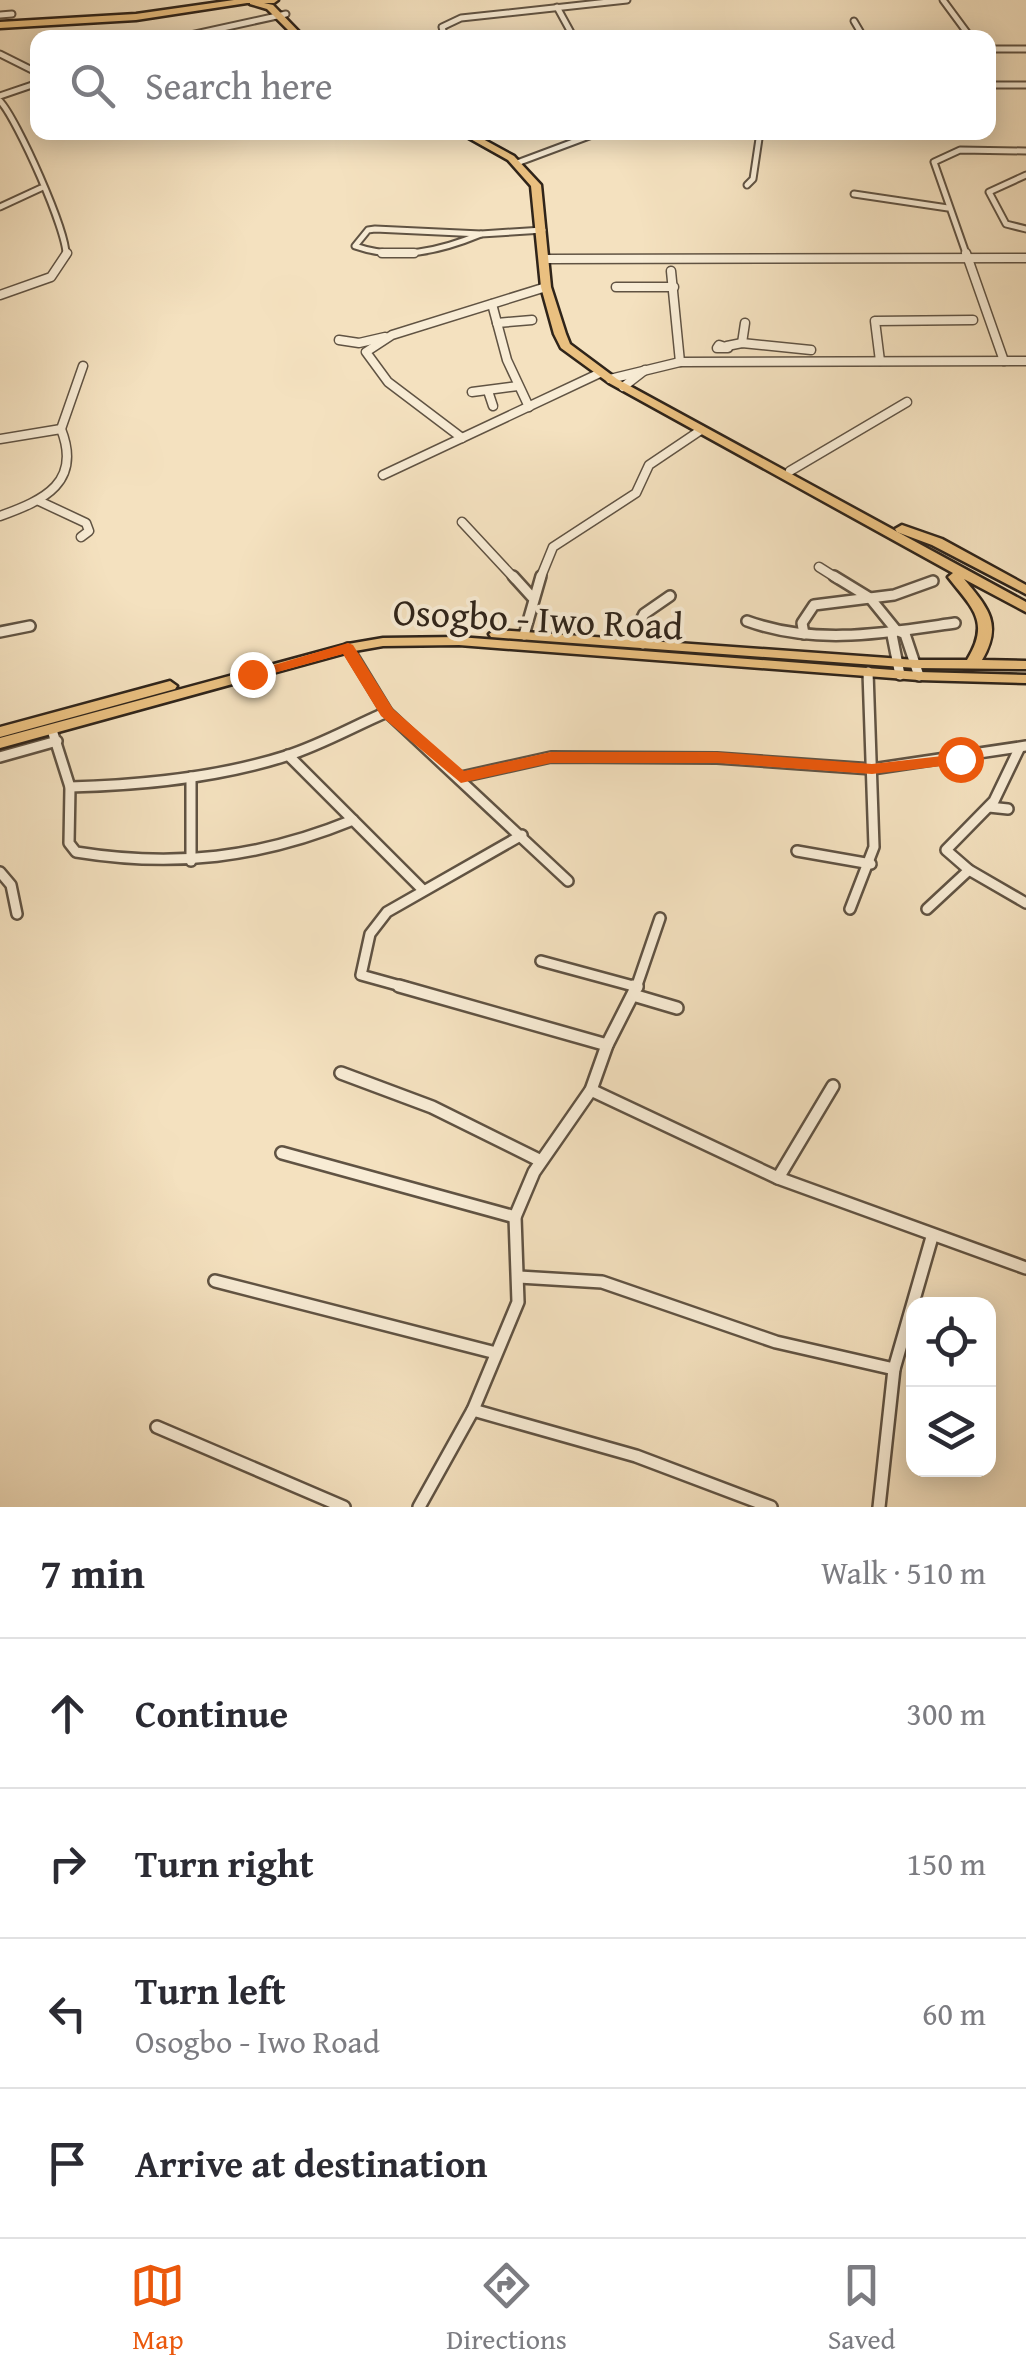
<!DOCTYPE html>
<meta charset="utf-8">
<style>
body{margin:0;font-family:"Gentium Book Plus",serif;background:#f7f7f7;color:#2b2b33}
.controls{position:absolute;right:30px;bottom:30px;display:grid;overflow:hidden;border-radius:20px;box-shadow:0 5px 25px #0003}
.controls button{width:90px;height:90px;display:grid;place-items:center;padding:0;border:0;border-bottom:2px solid #e1e1e2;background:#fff;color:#2b2b33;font:50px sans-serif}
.stop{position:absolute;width:30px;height:30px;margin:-22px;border:8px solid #ea580c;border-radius:50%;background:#fff}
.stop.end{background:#ea580c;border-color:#fff;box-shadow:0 2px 10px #0008}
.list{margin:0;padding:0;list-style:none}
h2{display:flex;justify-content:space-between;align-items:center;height:130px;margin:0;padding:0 40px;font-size:42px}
h2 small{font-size:32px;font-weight:400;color:#7c7c81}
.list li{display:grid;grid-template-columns:65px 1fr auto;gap:30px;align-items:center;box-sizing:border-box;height:150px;padding:0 40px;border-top:2px solid #e1e1e2}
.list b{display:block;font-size:38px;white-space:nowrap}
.list p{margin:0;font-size:32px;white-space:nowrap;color:#7c7c81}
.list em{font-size:32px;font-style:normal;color:#7c7c81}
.icon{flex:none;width:55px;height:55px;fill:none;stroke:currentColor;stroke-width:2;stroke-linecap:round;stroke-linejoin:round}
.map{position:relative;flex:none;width:1026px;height:1507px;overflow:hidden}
.search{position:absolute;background:#fff;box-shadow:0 5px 25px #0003;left:30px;right:30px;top:30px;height:110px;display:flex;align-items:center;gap:25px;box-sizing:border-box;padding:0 35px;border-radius:20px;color:#7c7c81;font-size:38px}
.sheet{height:730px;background:#fff}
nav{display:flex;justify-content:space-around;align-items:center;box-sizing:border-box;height:140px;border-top:2px solid #e1e1e2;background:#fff;font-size:28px;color:#7c7c81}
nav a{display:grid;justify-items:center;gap:5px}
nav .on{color:#ea580c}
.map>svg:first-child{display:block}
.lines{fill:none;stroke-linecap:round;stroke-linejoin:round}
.minor-far3-casing{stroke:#605343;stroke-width:9}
.minor-far2-casing{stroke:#605343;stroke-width:11}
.minor-far1-casing{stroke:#605343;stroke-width:14}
.minor-casing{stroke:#605343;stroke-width:16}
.primary-casing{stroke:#2f241a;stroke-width:5}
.trunk-casing{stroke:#2f241a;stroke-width:5}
.minor-far3{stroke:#f8ecd5;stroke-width:5}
.minor-far2{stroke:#f8ecd5;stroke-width:8}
.minor-far1{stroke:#f8ecd5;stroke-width:9}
.minor{stroke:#f8ecd5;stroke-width:11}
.primary{fill:#eac080;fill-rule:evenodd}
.trunk{fill:#eac080;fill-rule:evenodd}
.route{fill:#ea580c}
.labels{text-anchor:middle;stroke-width:8;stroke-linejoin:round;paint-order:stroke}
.street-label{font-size:38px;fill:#2f241a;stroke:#f8ecd5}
</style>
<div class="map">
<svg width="1026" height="1507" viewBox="0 0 1026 1507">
<rect width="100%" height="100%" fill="#f4e1bf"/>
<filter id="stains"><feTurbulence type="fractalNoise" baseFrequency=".002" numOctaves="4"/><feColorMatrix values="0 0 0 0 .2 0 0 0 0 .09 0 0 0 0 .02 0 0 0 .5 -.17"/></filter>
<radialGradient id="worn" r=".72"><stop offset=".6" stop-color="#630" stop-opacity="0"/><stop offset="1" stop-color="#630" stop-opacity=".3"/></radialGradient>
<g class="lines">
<defs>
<g id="minor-far3">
<path d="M 943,0 L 971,38"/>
<path d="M 557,7 L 574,38"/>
<path d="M 0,15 L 12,14"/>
<path d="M 854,21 L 864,38"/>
<path d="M 177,38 L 286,14"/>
<path d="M 445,38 L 442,27 L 461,18 L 627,0"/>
<path d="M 988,49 L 1026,49"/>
<path d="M 0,54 L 38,73"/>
<path d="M 988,85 L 1026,85"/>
<path d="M 0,96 L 38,83"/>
<path d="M 0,101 C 17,119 68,233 66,256"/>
<path d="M 517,163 L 600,132"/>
<path d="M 1026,175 L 989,192 L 1006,224 L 1026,229"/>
<path d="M 747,185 L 753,179 L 760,132"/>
<path d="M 854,194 L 948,208"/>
<path d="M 0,207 L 41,188"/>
<path d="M 375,229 L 481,234 C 440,251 398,261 355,246 L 368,230 Z"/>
<path d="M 481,234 L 543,230"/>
<path d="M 967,256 L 934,162 L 960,150 L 1026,151"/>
</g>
<g id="minor-far2">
<path d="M 382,253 L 414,253"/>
<path d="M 966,253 L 1004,361"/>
<path d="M 546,259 L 1026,258"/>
<path d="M 671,271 L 680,362"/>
<path d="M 616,287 L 674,287"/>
<path d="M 0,295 L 51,277 L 67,253"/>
<path d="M 492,304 L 507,360 L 529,407"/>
<path d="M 497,323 L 532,320"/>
<path d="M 339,340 L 359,343 L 385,337"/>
<path d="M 742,343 L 745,323"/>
<path d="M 719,345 L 728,348 L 717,348 Z"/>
<path d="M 727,346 L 742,343 L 811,350"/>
<path d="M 880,361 L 875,321 L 973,320"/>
<path d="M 610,379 L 680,362 L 1026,361"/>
<path d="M 623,387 L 645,370"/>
<path d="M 488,391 L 493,406"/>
<path d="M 472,392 L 518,386"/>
<path d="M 61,429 L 83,366"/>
<path d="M 462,438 L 388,382 L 366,352 L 392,335 L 546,287"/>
<path d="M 0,439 L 61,429"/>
<path d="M 790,471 L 907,402"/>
<path d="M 383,475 L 600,373"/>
<path d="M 39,501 L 86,523 L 89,531 L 81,537"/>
<path d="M 0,516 C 45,500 82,482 61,429"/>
<path d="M 462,522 L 515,579"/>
<path d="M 819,567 L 838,579"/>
<path d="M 540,579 L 553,547 L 636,493 L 649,465 L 701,430"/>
</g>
<g id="minor-far1">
<path d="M 513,576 L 532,597"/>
<path d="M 834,576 L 870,598 L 896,630 L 905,634 L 919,676"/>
<path d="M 642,620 L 643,644"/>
<path d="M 747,621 C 816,646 885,633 955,623"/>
<path d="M 896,630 L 892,635 L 900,675"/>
<path d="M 0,632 L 30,626"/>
<path d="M 804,634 L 802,623 L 814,605 L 894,595 L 933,581"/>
<path d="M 524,635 L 541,576"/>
<path d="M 630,642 L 644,614 L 670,596"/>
<path d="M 348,648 L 387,712 L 568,881"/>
<path d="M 52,730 L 70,787 L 69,843 L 76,852 C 175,868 260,858 353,820"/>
<path d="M 1019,749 L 994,801 L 946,850 L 969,870 L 1026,903"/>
<path d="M 288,755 L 422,889"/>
<path d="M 0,757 L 57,741"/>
<path d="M 191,777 L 191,861"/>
<path d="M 461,777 L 551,757 L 717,758 L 872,769 L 1026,746"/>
<path d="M 70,787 C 143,785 217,778 286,756 C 321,745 354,726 387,712"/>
<path d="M 989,807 L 1008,809"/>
<path d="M 797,851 L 871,864"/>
<path d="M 0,872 L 11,885 L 17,914"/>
<path d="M 850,909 L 874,847 L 868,672"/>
<path d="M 927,909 L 969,870"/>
<path d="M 541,961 L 637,987"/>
<path d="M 408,988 L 361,975 L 370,934 L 387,912 L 522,835"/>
<path d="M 636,988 L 660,918"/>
</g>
<g id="minor">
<path d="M 399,986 L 607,1045"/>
<path d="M 633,986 L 637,987"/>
<path d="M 633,995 L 677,1008"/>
<path d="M 341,1073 L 432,1107 L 541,1161"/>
<path d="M 591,1090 L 778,1178 L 1026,1268"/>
<path d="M 282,1153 L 515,1217"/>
<path d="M 778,1178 L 833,1086"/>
<path d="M 519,1277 L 602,1282 L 776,1342 L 894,1369"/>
<path d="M 215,1281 L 496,1353"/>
<path d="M 473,1410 L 636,1456 L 771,1507"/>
<path d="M 157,1427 L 344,1507"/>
<path d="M 419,1507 L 473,1410 L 518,1302 L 515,1217 L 534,1172 L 591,1090 L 607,1045 L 637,986"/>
<path d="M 879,1507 L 894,1369 L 932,1237"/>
</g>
<g id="primary">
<path d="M 250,0 L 273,5 L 305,38 L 296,38 L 267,9 L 250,4 Z"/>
<path d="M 458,132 L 470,132 L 514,156 L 541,185 L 551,287 L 566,334 L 570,344 L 617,379 L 1026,602 L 1026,612 L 964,579 C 988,608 1003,624 982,660 L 1026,661 L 1026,669 L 916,668 L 491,637 L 489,634 L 496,630 L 916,660 L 967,660 C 991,621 972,608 948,577 L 953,573 L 609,383 L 561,348 L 554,334 L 541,287 L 531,186 L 508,160 Z"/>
<path d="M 902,525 L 942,539 L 1026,585 L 1026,594 L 932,545 L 897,532 L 895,529 Z"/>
<path d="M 459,637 L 919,672 L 1026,675 L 1026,683 L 919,680 L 459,645 L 383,646 L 349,652 L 0,748 L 0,738 L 348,644 L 383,638 Z"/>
<path d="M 170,681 L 177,686 L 175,689 L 0,737 L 0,727 Z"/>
</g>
<path id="trunk" d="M 234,0 L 278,0 L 274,3 L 247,3 L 136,20 L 0,28 L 0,22 L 136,14 Z"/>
</defs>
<use href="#minor-far3" class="minor-far3-casing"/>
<use href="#minor-far2" class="minor-far2-casing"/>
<use href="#minor-far1" class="minor-far1-casing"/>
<use href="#minor" class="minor-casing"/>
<use href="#primary" class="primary-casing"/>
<use href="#trunk" class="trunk-casing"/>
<use href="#minor-far3" class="minor-far3"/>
<use href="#minor-far2" class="minor-far2"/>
<use href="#minor-far1" class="minor-far1"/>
<use href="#minor" class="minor"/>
<use href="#primary" class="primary"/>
<use href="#trunk" class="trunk"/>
</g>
<path class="route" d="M 348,643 L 353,645 L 393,709 L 464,771 L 551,752 L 717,752 L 872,764 L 960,754 L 969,759 L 960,764 L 872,774 L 717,763 L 551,763 L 461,783 L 381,716 L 343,654 L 252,679 L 244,674 Z"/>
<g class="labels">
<g class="street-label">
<text transform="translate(538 619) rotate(3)" y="13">Osogbo - Iwo Road</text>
</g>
</g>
<rect width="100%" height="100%" filter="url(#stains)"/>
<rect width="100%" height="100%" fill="url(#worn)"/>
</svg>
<div class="controls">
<button><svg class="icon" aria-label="locate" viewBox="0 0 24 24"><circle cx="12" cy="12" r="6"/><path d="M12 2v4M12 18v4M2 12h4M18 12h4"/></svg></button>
<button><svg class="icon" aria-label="layers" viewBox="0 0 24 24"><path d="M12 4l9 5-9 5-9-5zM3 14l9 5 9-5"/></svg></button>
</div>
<div class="stop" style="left:960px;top:759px"></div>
<div class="stop end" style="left:252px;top:674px"></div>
<div class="search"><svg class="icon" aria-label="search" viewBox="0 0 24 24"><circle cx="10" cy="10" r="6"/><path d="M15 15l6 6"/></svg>Search here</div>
</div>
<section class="sheet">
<h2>7 min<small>Walk · 510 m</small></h2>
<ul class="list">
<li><svg class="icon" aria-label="ahead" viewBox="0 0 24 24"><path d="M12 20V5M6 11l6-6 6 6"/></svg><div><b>Continue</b></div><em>300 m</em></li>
<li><svg class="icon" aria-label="right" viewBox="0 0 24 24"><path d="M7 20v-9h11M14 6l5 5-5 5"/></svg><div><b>Turn right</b></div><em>150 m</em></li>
<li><svg class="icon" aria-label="left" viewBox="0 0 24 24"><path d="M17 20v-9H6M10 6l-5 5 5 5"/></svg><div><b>Turn left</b><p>Osogbo - Iwo Road</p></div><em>60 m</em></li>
<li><svg class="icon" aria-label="arrive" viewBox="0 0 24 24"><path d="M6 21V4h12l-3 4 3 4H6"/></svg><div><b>Arrive at destination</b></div></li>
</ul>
</section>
<nav>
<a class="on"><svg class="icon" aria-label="map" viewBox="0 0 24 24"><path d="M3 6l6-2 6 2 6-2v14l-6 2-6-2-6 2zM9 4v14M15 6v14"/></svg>Map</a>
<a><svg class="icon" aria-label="directions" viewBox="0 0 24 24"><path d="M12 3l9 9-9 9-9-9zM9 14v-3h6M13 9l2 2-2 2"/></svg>Directions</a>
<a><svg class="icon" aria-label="saved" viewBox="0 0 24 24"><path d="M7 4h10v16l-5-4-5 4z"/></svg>Saved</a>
</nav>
